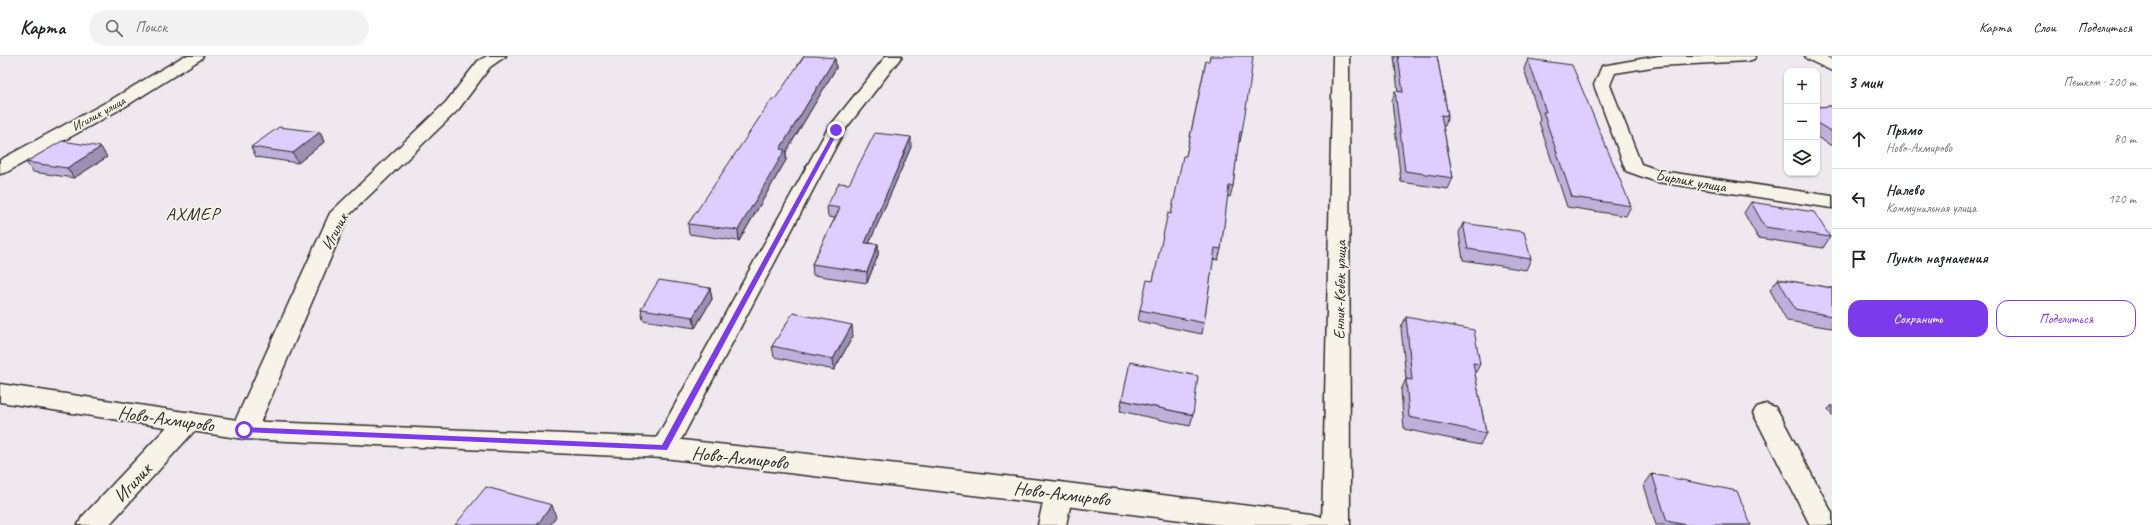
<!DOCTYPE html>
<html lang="ru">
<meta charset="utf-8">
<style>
body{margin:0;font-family:Caveat,sans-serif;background:#f2f2f2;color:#202124}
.controls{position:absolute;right:12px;top:12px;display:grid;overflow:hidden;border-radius:8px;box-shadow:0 1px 3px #0004}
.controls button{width:36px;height:36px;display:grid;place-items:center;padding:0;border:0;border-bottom:1px solid #e0e0e0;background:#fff;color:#202124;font:20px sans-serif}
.stop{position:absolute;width:12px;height:12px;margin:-9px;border:3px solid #7c3aed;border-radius:50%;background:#fff}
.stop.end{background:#7c3aed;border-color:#fff;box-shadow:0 1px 4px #0008}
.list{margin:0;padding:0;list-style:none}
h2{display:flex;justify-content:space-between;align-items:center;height:52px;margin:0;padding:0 16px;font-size:17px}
h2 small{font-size:13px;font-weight:400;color:#757577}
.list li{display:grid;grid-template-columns:26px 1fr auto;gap:12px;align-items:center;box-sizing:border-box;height:60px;padding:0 16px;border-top:1px solid #e0e0e0}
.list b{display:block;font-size:15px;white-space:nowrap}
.list p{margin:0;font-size:13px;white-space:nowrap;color:#757577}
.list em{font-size:13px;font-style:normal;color:#757577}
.actions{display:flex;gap:8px;padding:12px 16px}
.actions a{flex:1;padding:9px 0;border:1px solid #7c3aed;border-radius:12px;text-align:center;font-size:14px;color:#7c3aed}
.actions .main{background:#7c3aed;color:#fff}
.icon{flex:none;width:22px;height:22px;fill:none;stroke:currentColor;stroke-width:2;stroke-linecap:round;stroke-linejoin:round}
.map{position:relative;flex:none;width:1832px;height:469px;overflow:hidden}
header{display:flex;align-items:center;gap:24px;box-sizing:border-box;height:56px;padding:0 20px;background:#fff;border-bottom:1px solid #e0e0e0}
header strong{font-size:19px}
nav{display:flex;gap:22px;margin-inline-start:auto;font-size:14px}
.search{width:280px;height:36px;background:#f2f2f2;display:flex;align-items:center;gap:10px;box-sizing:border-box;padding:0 14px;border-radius:22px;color:#757577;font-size:15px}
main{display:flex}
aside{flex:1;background:#fff}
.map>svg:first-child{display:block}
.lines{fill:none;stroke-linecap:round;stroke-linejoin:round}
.street-casing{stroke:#2b2b2b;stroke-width:3}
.secondary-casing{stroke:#2b2b2b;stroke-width:3}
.highway-casing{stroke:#2b2b2b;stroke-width:3}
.street{fill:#f7f3e8;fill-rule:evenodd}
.secondary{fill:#f7f3e8;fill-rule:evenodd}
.highway{fill:#f7f3e8;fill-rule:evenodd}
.wall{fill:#bfb0db;stroke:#2b2b2b}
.shaded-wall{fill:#9b90b2;stroke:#2b2b2b}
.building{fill:#decdff;stroke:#2b2b2b}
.route{fill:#7c3aed}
.labels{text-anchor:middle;stroke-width:3.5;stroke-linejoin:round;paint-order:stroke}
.far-street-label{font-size:13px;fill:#2b2b2b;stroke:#f7f3e8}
.street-label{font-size:16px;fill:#2b2b2b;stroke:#f7f3e8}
.quarter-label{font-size:18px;letter-spacing:1px;fill:#2b2b2b;stroke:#f7f3e8}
.near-street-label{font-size:19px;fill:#2b2b2b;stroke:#f7f3e8}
</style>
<header>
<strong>Карта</strong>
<div class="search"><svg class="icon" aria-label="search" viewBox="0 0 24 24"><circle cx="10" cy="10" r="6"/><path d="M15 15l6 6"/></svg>Поиск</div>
<nav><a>Карта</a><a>Слои</a><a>Поделиться</a></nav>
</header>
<main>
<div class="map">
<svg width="1832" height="469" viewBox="0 0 1832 469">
<rect width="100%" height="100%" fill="#f0e8ef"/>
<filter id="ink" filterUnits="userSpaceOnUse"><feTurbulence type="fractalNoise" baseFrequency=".025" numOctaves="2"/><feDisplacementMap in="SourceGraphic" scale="8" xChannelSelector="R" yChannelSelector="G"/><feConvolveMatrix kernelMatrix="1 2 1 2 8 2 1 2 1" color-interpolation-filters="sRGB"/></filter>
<g filter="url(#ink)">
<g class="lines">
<defs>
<g id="street">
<path d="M 184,0 L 203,0 L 201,3 L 126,50 L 7,116 L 0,118 L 0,104 L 114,42 Z"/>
<path d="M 487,0 L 506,0 L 490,11 L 458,54 L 349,159 L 257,374 L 253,381 L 244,383 L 235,381 L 231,374 L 330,157 L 446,46 L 478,5 Z"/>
<path d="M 886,0 L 902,0 L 844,75 L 673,399 L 664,402 L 655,399 L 651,392 L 827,74 Z"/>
<path d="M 1333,0 L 1349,0 L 1350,469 L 1322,469 Z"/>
<path d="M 1658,0 L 1756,0 L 1754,3 L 1748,5 L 1658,10 L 1615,17 L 1610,29 L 1641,108 L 1661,115 L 1832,140 L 1832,152 L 1657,126 L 1626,115 L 1594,29 L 1602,10 Z"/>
<path d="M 1766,348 L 1775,351 L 1779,357 L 1832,457 L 1832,469 L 1810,469 L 1753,357 L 1757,351 Z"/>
<path d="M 188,356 L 197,358 L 201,365 L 197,372 L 109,469 L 78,469 L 82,461 L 179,358 Z"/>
<path d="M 1059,426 L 1069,429 L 1073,437 L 1066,469 L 1038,469 L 1045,437 L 1049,429 Z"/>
</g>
<path id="secondary" d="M 0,328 L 244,365 L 664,382 L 1059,426 L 1312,458 L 1322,461 L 1326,469 L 1223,469 L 664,402 L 244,383 L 0,346 Z"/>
<path id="highway" d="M 1805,0 L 1825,0 L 1832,4 L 1832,15 L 1807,3 Z"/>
</defs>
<use href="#street" class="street-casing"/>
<use href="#secondary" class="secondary-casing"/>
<use href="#highway" class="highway-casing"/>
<use href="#street" class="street"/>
<use href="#secondary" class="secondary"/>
<use href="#highway" class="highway"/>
</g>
<g class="wall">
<path d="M 1394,0 L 1437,0 L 1448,60 L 1445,70 L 1443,70 L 1453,122 L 1448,133 L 1401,126 L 1392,45 L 1395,35 L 1398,36 Z"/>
<path d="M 835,2 L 836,12 L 786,96 L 786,104 L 739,185 L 689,178 L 688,168 L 775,43 Z"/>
<path d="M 1528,3 L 1631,150 L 1626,160 L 1567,151 L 1539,66 L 1540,62 L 1524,13 Z"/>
<path d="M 1206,5 L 1242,76 L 1240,86 L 1238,86 L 1233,130 L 1230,141 L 1227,140 L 1221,193 L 1218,204 L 1213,203 L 1204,267 L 1202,278 L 1138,265 L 1140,254 L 1153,225 L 1171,158 L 1186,100 Z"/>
<path d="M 1832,50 L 1832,90 L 1817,81 L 1817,51 Z"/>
<path d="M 320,76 L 324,86 L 298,107 L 256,101 L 251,91 Z"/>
<path d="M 911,91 L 869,187 L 878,188 L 878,199 L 867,227 L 813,219 L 812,208 L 835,162 L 828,161 L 827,150 L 849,128 Z"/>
<path d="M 107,101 L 74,122 L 33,116 L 26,106 Z"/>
<path d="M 1751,146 L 1830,181 L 1823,192 L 1758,182 L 1744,157 Z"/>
<path d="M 1463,167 L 1531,203 L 1526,214 L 1463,204 L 1459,177 Z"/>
<path d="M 1778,223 L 1832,232 L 1832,272 L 1787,265 L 1770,234 Z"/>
<path d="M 710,232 L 712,243 L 695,272 L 643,264 L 641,253 Z"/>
<path d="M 1406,261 L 1480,308 L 1475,318 L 1486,377 L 1480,389 L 1404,373 L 1401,334 L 1406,323 L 1401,272 Z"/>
<path d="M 853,280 L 834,314 L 774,301 L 772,290 Z"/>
<path d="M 1122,344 L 1193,359 L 1190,370 L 1120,355 Z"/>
<path d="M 1832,349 L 1832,360 L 1828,353 Z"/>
<path d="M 1652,418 L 1751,469 L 1656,469 L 1644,429 Z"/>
</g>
<g class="shaded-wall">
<path d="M 835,2 L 836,12 L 786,96 L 786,104 L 739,185 L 738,174 L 780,93 Z"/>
<path d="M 320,76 L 324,86 L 298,107 L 293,97 Z"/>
<path d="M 911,81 L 911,91 L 865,197 L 865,187 Z"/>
<path d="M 101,91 L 107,101 L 74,122 L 67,112 Z"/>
<path d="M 878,188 L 878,199 L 867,227 L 867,216 Z"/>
<path d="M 710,232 L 712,243 L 695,272 L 693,261 Z"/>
<path d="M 852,269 L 853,280 L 834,314 L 833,303 Z"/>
<path d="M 552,449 L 556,461 L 550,469 L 537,469 Z"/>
</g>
<g class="building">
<path d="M 804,0 L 814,0 L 835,2 L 780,93 L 785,94 L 738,174 L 688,168 L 772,43 L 775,43 Z"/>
<path d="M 1210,0 L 1253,0 L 1250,27 L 1242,76 L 1240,76 L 1233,130 L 1229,130 L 1221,193 L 1215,192 L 1204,267 L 1140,254 L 1147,224 L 1153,225 L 1168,157 L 1171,158 L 1183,100 L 1186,100 L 1206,5 L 1209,5 Z"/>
<path d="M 1398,0 L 1437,0 L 1448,60 L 1441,59 L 1453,122 L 1405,115 L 1395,35 L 1403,36 Z"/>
<path d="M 1528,3 L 1572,9 L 1631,150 L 1572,141 L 1543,56 L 1546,56 Z"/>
<path d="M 1832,50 L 1832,76 L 1817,67 L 1817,51 Z"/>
<path d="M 279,71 L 320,76 L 293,97 L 251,91 Z"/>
<path d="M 875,77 L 911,81 L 865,187 L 878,188 L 867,216 L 812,208 L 840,152 L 827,150 L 839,127 L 849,128 Z"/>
<path d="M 62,85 L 101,91 L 67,112 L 26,106 Z"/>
<path d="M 1751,146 L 1814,156 L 1830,181 L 1765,171 Z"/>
<path d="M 1463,167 L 1524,176 L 1531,203 L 1468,193 Z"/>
<path d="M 1778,223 L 1832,232 L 1832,260 L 1795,253 Z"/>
<path d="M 659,224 L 710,232 L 693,261 L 641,253 Z"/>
<path d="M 793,257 L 852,269 L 833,303 L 772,290 Z"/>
<path d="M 1406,261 L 1474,274 L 1480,308 L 1473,307 L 1486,377 L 1409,361 L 1406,323 L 1412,324 Z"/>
<path d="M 1130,306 L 1198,320 L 1193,359 L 1122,344 Z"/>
<path d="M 1652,418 L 1737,435 L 1751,469 L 1686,469 L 1667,465 Z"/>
<path d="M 486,431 L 552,449 L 537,469 L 455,469 Z"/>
</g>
</g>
<path class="route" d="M 835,73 L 839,74 L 667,394 L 244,376 L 240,374 L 244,371 L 662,389 Z"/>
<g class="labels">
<g class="far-street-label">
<text transform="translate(98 57) rotate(-29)" y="5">Игилик улица</text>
</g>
<g class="street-label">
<text transform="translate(1691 124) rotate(10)" y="6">Бирлик улица</text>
<text transform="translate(334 175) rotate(-62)" y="6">Игилик</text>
<text transform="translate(1339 234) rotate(-89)" y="6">Енлик-Кебек улица</text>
</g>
<g class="quarter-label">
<text x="193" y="164">АХМЕР</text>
</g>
<g class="near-street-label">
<text transform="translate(166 362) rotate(8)" y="7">Ново-Ахмирово</text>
<text transform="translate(740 401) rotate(6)" y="7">Ново-Ахмирово</text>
<text transform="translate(132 426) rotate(-47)" y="7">Игилик</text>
<text transform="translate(1062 437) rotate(7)" y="7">Ново-Ахмирово</text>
</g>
</g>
</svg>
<div class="controls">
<button>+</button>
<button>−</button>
<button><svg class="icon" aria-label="layers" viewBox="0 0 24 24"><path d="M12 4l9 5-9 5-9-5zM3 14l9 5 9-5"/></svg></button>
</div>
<div class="stop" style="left:244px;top:374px"></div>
<div class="stop end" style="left:836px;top:74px"></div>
</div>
<aside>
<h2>3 мин<small>Пешком · 200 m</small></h2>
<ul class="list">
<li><svg class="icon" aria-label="ahead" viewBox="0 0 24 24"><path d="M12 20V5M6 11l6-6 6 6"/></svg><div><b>Прямо</b><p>Ново-Ахмирово</p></div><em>80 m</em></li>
<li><svg class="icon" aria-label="left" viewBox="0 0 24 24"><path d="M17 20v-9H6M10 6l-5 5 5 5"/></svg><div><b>Налево</b><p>Коммунальная улица</p></div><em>120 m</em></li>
<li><svg class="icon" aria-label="arrive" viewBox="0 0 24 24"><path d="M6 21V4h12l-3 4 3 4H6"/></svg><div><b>Пункт назначения</b></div></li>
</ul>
<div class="actions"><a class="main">Сохранить</a><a>Поделиться</a></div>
</aside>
</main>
